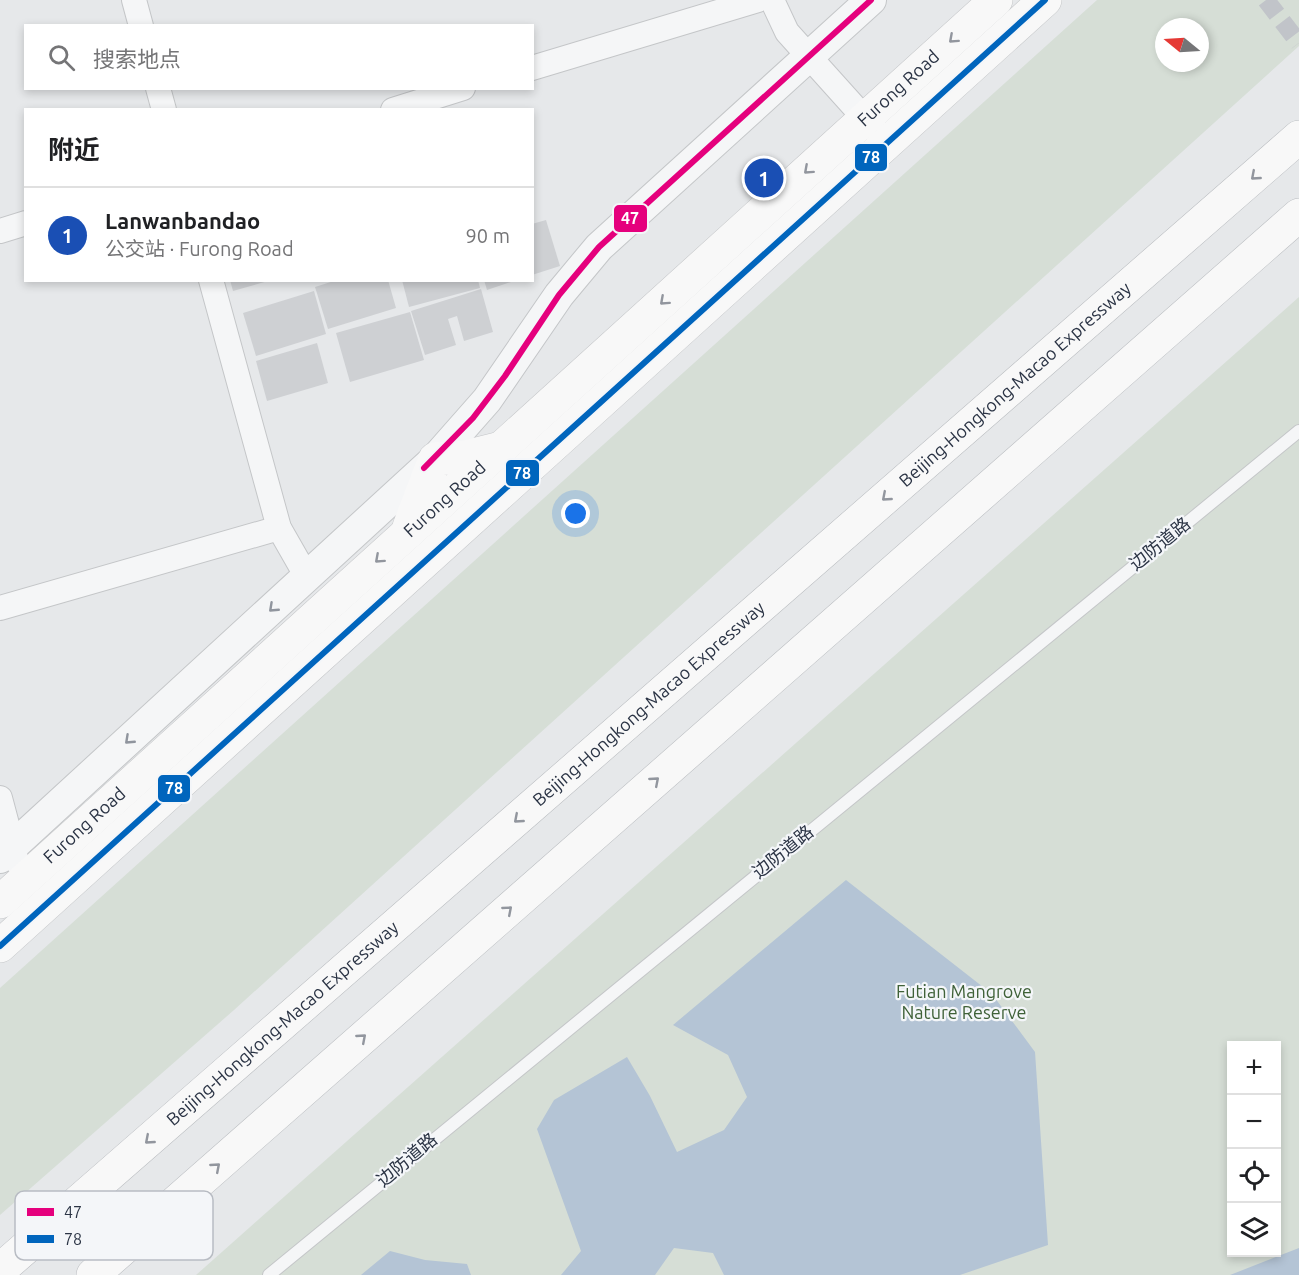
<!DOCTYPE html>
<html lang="zh">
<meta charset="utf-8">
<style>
body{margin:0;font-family:Ubuntu,"Noto Sans SC",sans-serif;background:#f2f2f2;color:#202124}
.controls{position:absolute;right:18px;bottom:18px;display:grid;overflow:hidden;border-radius:0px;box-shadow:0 3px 9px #0003}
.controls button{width:54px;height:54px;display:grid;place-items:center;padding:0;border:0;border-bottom:2px solid #e0e0e0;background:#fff;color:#202124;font:30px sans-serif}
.compass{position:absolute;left:1155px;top:18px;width:54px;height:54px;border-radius:50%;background:#fff;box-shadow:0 3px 9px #0003;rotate:288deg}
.you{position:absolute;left:576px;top:514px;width:21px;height:21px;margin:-15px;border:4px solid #fff;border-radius:50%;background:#1a73e8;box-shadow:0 0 0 9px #1a73e833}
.badge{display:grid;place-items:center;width:39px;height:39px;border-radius:50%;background:#2563eb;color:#fff;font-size:20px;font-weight:700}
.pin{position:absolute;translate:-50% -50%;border:3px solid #fff;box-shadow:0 2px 6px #0006}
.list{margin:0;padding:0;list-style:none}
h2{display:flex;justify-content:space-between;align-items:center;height:78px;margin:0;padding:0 24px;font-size:26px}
h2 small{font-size:20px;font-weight:400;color:#757577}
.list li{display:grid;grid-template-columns:39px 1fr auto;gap:18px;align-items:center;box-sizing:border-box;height:96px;padding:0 24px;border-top:2px solid #e0e0e0}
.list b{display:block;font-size:22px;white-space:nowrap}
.list p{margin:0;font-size:20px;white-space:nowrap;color:#757577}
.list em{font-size:20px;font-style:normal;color:#757577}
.icon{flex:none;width:33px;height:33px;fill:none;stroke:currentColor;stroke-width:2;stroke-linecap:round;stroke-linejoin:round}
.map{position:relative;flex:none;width:1299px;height:1275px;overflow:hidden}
.search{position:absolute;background:#fff;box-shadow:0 3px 9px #0003;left:24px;top:24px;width:510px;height:66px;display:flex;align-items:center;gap:15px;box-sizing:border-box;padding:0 21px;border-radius:0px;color:#757577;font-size:22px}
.panel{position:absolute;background:#fff;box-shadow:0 3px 9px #0003;left:24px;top:108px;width:510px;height:174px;border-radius:0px}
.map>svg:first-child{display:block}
.green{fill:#d6ded6;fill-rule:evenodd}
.water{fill:#b4c4d5}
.building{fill:#ced0d3}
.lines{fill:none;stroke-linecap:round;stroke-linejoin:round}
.pedestrian-tunnel{stroke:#c1c4c9;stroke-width:18;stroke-dasharray:18 9;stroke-linecap:butt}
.service-casing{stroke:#c4c6c8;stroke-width:14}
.minor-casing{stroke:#c4c6c8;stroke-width:26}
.tertiary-casing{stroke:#c4c6c8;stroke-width:32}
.secondary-casing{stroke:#c4c6c8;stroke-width:34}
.motorway-casing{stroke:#b8bbbf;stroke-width:34}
.service{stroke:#f5f6f7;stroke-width:12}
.minor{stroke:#f5f6f7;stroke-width:24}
.tertiary{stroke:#f5f6f7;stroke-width:30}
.secondary{stroke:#f8f8f8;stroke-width:33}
.motorway{stroke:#f8f8f8;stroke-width:33}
.bus-1-casing{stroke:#f4f6f9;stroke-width:10}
.bus-2-casing{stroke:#f4f6f9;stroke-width:10}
.bus-1{stroke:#e5007d;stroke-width:6}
.bus-2{stroke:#0065bd;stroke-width:6}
.oneway{stroke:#92969e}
.oneway2{stroke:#90959e}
.labels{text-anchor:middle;stroke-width:4.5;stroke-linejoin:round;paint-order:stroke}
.street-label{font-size:18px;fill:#2b3445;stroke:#f4f6f9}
.park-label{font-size:18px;fill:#3f6138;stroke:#f4f6f9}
.key{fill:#f4f6f9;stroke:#b8bcc3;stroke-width:1.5}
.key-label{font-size:16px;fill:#2b3445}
.line-badge{stroke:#f4f6f9;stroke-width:2}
.badge-label{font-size:16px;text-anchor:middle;font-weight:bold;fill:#fff}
</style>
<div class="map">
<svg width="1299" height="1275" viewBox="0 0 1299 1275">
<rect width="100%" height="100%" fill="#e6e8ea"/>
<g class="green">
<path d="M 1097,0 L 1299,0 L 1299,46 L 234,1010 L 0,1215 L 0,988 ZM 1164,27 L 1200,27 L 1200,63 L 1164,63 Z"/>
<path d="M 1299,297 L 1299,1275 L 196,1275 ZM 1232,1046 L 1276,1046 L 1276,1252 L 1232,1252 Z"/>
</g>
<g class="water">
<path d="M 846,880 L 992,994 L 1035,1052 L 1048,1245 L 960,1275 L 724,1275 L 713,1253 L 674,1248 L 655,1275 L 561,1275 L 581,1251 L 537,1129 L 554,1100 L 627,1057 L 650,1096 L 677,1152 L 724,1130 L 747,1097 L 728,1055 L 673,1025 Z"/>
<path d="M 1299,1248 L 1299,1275 L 1230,1275 Z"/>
<path d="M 390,1251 L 425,1260 L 467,1264 L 471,1275 L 361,1275 Z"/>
</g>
<g class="building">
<path d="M 546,220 L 560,266 L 532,275 L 532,224 Z"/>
<path d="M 230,280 L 268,280 L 268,281 L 233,291 Z"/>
<path d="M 337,280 L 388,280 L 396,308 L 328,329 L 315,287 Z"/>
<path d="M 402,280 L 478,280 L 480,288 L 409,307 Z"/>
<path d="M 484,280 L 513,280 L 514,281 L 487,290 Z"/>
<path d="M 481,289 L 493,332 L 464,341 L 457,316 L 448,319 L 456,345 L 425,355 L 411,311 Z"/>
<path d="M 314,291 L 326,334 L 256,356 L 243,313 Z"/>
<path d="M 410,312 L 424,360 L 350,382 L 336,333 Z"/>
<path d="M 317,343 L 328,383 L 267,401 L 256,361 Z"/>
</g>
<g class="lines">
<path class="pedestrian-tunnel" d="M 1266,0 L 1299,43"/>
<defs>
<path id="service" d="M 269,1275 L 1299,431"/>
<g id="minor">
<path d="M 134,0 L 141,26"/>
<path d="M 772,0 L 787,32 L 876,131"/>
<path d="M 532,68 L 758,0"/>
<path d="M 158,88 L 164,110"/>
<path d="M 393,110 L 463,88"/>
<path d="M 0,231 L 26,223"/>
<path d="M 211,280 L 279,528 L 307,577"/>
<path d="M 0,608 L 279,528"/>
<path d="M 0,798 L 17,862"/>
</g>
<path id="tertiary" d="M 0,858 L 435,459 L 487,400 L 559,295 L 599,247 L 871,0"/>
<g id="secondary">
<path d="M 409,527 L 435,459 L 465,457 L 501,448"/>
<path id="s1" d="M 0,902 L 996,0"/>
<path d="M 0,946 L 1045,0"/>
</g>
<g id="motorway">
<path id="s2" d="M 0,1270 L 1299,137"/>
<path d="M 93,1275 L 1299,215"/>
</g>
</defs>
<use href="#service" class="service-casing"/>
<use href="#minor" class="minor-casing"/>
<use href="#tertiary" class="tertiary-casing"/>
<use href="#secondary" class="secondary-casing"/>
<use href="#motorway" class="motorway-casing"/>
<use href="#service" class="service"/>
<use href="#minor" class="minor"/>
<use href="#tertiary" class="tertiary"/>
<use href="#secondary" class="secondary"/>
<use href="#motorway" class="motorway"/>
<defs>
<path id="bus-1" d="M 424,468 L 473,418 L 505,376 L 559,295 L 599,247 L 871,0"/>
<path id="bus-2" d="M 0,946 L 1045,0"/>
</defs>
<use href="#bus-1" class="bus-1-casing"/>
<use href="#bus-2" class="bus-2-casing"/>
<use href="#bus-1" class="bus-1"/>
<use href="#bus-2" class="bus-2"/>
</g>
<defs><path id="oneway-chevron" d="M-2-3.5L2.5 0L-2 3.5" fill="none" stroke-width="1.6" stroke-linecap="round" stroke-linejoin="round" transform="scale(1.5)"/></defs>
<g class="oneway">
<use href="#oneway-chevron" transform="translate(953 39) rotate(138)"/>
<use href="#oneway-chevron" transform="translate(808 170) rotate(138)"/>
<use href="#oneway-chevron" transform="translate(1255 176) rotate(139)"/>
<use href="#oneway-chevron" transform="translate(664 301) rotate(138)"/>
<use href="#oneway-chevron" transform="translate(886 497) rotate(139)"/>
<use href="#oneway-chevron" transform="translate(379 559) rotate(138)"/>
<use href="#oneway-chevron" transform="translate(655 781) rotate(-41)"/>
<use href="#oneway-chevron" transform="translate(518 819) rotate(139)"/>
<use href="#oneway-chevron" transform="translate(508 910) rotate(-41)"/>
<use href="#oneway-chevron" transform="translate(362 1038) rotate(-41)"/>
<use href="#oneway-chevron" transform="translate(149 1140) rotate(139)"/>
<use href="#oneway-chevron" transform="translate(216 1167) rotate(-41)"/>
</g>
<g class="oneway2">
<use href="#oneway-chevron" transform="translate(273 608) rotate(137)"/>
<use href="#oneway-chevron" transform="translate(129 740) rotate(137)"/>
</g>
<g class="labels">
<g class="street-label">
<text dy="6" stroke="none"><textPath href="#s1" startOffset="1212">Furong Road</textPath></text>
<text dy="6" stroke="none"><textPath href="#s2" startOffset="1347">Beijing-Hongkong-Macao Expressway</textPath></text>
<text dy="6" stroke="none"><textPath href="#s1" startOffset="600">Furong Road</textPath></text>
<text transform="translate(1160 544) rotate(-39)" y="6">边防道路</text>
<text dy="6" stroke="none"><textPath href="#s2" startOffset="861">Beijing-Hongkong-Macao Expressway</textPath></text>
<text dy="6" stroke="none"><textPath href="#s1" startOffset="114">Furong Road</textPath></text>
<text transform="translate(783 852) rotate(-39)" y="6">边防道路</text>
<text dy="6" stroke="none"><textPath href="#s2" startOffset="375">Beijing-Hongkong-Macao Expressway</textPath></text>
<text transform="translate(407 1160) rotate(-40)" y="6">边防道路</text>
</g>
<g class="park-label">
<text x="964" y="998">Futian Mangrove<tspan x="964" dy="21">Nature Reserve</tspan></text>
</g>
</g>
<rect x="15" y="1191" width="198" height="69" rx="9" class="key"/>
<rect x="27" y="1208" width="27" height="8" fill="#e5007d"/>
<rect x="27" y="1235" width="27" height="8" fill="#0065bd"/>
<g class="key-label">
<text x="64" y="1218">47</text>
<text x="64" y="1245">78</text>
</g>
<g class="line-badge">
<rect x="854" y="143" width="34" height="29" rx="6" fill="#0065bd"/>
<rect x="613" y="204" width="35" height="29" rx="6" fill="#e5007d"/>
<rect x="505" y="459" width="35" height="28" rx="6" fill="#0065bd"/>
<rect x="157" y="774" width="34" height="29" rx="6" fill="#0065bd"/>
</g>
<g class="badge-label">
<text x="871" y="163">78</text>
<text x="630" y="224">47</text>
<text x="522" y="479">78</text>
<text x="174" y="794">78</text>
</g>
</svg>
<div class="controls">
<button>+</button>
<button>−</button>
<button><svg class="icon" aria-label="locate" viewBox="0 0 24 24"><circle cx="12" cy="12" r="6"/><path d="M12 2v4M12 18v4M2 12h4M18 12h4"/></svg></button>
<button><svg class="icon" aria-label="layers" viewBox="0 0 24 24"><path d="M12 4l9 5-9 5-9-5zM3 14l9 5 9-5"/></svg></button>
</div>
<svg class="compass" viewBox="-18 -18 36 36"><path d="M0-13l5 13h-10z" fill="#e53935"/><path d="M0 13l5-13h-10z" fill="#757577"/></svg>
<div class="you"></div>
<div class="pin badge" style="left:764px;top:178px;background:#1a4fb4">1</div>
<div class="search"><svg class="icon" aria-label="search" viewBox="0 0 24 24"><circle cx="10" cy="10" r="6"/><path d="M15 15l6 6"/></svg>搜索地点</div>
<section class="panel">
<h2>附近<small></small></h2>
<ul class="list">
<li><span class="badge" style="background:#1a4fb4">1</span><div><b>Lanwanbandao</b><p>公交站 · Furong Road</p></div><em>90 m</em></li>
</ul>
</section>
</div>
